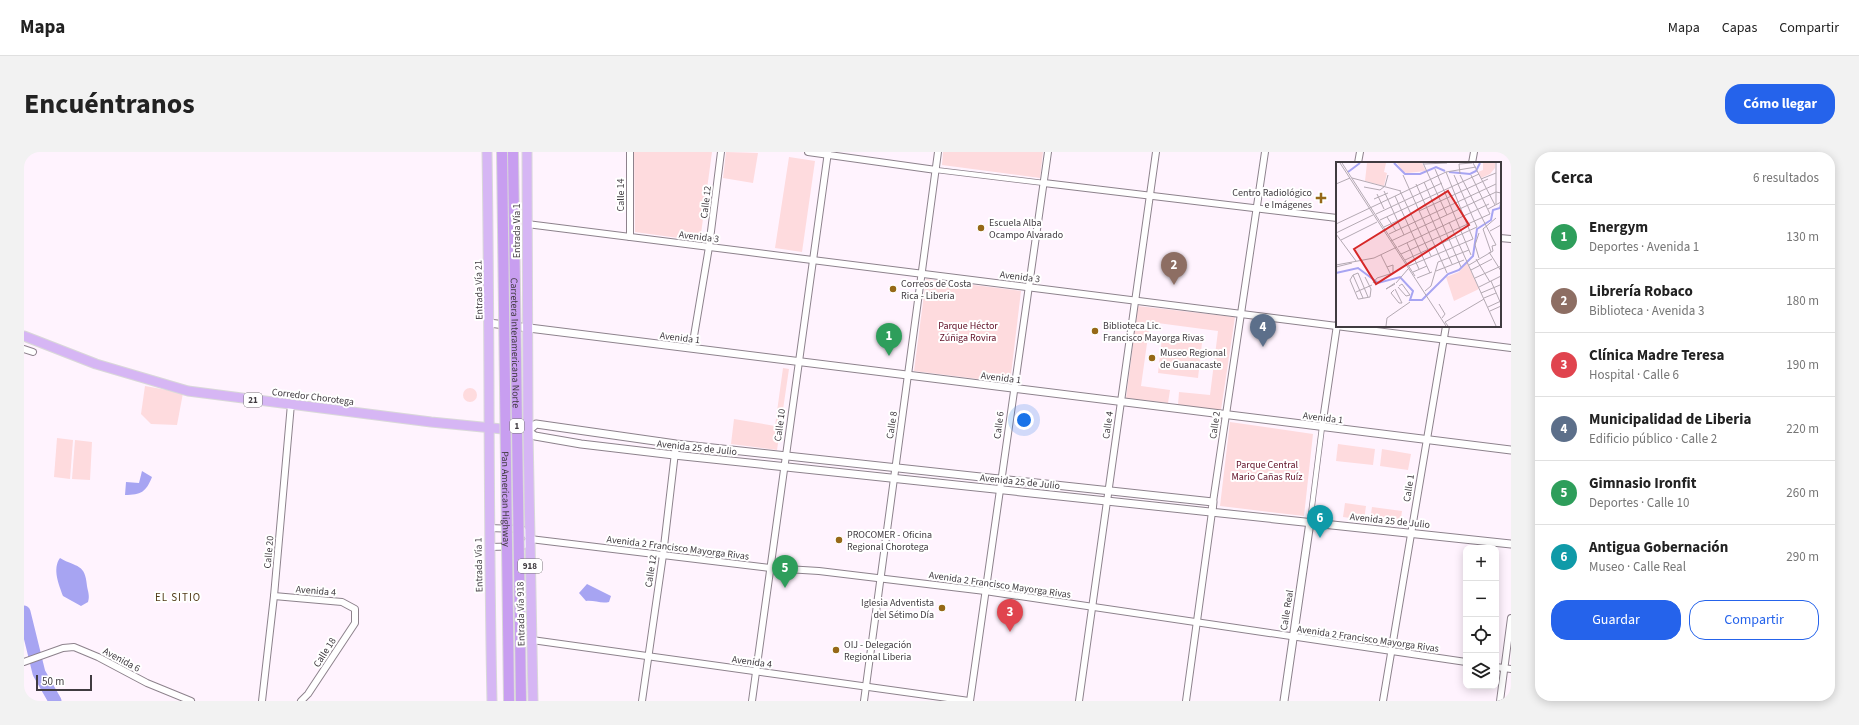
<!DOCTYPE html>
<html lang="es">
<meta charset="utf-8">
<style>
body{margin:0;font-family:"Source Sans 3",sans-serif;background:#f2f2f2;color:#222}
.controls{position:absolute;right:12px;bottom:12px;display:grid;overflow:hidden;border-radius:8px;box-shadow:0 2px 10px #0003}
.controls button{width:36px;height:36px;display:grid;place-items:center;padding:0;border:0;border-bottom:1px solid #e0e0e0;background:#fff;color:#222;font:20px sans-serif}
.scale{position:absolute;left:12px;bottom:10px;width:56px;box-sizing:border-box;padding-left:4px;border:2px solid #403b40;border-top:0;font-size:11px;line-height:14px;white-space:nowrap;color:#403b40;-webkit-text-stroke:3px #fff;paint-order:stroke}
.you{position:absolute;left:1000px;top:268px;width:14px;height:14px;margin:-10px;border:3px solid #fff;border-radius:50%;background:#1a73e8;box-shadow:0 0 0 6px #1a73e833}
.badge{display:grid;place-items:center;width:26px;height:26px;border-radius:50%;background:#2563eb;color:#fff;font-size:13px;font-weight:700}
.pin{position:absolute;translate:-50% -33px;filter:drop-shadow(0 1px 2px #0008)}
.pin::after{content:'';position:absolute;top:21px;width:14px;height:12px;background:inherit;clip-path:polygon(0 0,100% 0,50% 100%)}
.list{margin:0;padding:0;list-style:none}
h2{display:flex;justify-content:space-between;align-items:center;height:52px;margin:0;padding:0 16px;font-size:17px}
h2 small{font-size:13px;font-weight:400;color:#767676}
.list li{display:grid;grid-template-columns:26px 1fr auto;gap:12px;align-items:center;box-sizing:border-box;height:64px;padding:0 16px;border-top:1px solid #e0e0e0}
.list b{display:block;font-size:15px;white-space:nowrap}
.list p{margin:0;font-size:13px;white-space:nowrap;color:#767676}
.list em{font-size:13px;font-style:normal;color:#767676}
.actions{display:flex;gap:8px;padding:12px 16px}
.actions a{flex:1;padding:9px 0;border:1px solid #2563eb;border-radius:16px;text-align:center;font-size:14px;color:#2563eb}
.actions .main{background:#2563eb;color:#fff}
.icon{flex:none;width:22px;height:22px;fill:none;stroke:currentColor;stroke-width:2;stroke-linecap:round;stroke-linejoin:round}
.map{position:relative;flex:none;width:1487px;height:549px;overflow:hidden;border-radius:16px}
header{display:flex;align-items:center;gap:24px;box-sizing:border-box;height:56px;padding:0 20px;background:#fff;border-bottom:1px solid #e0e0e0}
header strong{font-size:19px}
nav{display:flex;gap:22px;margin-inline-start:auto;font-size:14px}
.intro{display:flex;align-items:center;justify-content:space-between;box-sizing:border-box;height:96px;padding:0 24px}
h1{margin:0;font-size:28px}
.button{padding:10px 18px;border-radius:16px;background:#2563eb;color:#fff;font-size:14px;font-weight:700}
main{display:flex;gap:24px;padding:0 24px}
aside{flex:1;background:#fff;border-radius:16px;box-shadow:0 2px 10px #0003}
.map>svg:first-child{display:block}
.green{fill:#fedbde}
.water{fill:#a7a4f2}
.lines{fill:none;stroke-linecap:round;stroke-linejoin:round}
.river{stroke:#a7a4f2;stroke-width:13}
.pedestrian-casing{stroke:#8d828c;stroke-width:6}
.minor-casing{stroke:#8d828c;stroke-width:8}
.tertiary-casing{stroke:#8d828c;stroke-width:9}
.primary-casing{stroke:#d9d8d9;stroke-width:11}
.pedestrian{stroke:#fff;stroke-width:4.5}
.minor{stroke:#fff;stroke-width:6}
.tertiary{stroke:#fff;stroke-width:7}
.primary{stroke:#d6b6f4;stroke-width:9}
.trunk-bridge-casing{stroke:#d9d8d9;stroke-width:12;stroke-linecap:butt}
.trunk-bridge{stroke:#c89ef0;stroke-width:10}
.poi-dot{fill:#966817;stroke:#fff;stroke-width:1.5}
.labels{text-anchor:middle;stroke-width:4;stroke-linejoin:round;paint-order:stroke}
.shield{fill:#fff;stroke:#797679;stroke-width:1}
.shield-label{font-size:9px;font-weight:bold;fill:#403b40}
.poi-label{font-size:10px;fill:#403b40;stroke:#fff;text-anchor:start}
.street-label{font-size:10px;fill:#403b40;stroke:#fff}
.park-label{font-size:10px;fill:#5e0d24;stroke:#fff}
.neighbourhood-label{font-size:11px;letter-spacing:1px;fill:#513a16;stroke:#fff}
.inset-river{fill:none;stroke:#a7a4f2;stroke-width:2}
.inset-road{fill:none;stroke:#b3a9b2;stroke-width:1}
.view{fill:#d62828;fill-opacity:0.15;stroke:#d62828;stroke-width:2}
.inset-edge{fill:none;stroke:#403b40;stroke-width:2}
</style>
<header>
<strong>Mapa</strong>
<nav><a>Mapa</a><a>Capas</a><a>Compartir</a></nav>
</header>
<div class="intro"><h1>Encuéntranos</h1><a class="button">Cómo llegar</a></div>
<main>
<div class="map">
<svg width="1487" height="549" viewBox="0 0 1487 549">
<rect width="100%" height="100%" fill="#fff3fe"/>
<g class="green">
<path d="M 610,0 L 688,0 L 676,89 L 611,80 Z"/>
<path d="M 702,0 L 734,1 L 729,31 L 699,26 Z"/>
<path d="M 919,0 L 1019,0 L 1016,26 L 918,13 Z"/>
<path d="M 765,5 L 791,9 L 778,100 L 751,96 Z"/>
<path d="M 902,127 L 997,139 L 986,231 L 890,219 Z"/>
<path d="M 1114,154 L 1211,165 L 1197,258 L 1154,253 L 1155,240 L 1186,243 L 1194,179 L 1126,170 L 1117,234 L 1146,238 L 1144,251 L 1102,246 Z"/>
<path d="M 1138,186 L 1178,191 L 1174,226 L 1134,221 Z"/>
<path d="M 759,216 L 765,217 L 753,298 L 707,292 L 710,267 L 751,274 Z"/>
<path d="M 121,234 L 159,241 L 153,273 L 127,272 L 117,262 Z"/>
<circle cx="446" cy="243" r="7"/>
<path d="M 1206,270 L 1289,282 L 1280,364 L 1196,354 Z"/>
<path d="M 33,286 L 49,288 L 46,327 L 30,325 Z"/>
<path d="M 51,288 L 68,290 L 66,328 L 48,327 Z"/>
<path d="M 1314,292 L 1351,297 L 1349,313 L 1312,309 Z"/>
<path d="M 1358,297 L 1387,302 L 1384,318 L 1356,314 Z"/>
<path d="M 1321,351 L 1342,354 L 1340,368 L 1319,365 Z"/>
<path d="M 1348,355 L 1378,359 L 1376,373 L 1346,369 Z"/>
</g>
<g class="water">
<path d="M 118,319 L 128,325 C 122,340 117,343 101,343 L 102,330 L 115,331 Z"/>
<path d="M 36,406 C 53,416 61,411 63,434 C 64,440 66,444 64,450 L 57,454 L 39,444 C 35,433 28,417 36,406 Z"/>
<path d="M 563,432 L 587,444 L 585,450 C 577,452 570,448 562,449 L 555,441 Z"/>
</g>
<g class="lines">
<path class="river" d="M 0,460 L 15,521 L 31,549"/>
<defs>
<g id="pedestrian">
<path d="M 912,18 L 1020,31"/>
<path d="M 1286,370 L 1298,275"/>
</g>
<g id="minor">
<path d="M 606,0 L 606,85"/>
<path d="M 784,0 L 912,18"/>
<path d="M 1334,11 L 1336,0"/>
<path d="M 1448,11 L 1450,0"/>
<path d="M 1020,31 L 1313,66"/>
<path d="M 503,72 L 1487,196"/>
<path d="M 1476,86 L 1487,87"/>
<path d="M 668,196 L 685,95 L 697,0"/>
<path d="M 0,197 L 9,200"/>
<path d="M 1298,275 L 1313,173"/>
<path d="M 1189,350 L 1241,0"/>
<path d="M 465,376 L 498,377 L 506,387"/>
<path d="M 506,387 L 746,416 L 795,419 L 961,439 L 1442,510"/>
<path d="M 465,395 L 499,394 L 506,387"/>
<path d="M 250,444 L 318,450 L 331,457 L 331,471 L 284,542 L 277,549"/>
<path d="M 508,488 L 945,549"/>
<path d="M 0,510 L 39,496 L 50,495 L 74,505 L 123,531 L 167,549"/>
<path d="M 1472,515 L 1487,517"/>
<path d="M 238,549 L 250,444 L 267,252"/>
<path d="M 618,549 L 639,403 L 652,292"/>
<path d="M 728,549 L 804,0"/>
<path d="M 840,549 L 914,0"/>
<path d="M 946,549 L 1024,0"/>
<path d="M 1055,549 L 1132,0"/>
<path d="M 1162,549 L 1188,360"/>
<path d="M 1359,549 L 1422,174"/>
<path d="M 1476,549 L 1487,466"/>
</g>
<g id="tertiary">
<path d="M 465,171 L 1487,298"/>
<path d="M 1188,360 L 1189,350 L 652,292 L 512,272 L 504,279 L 511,284 L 557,292 L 650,303 L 1487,392"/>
<path d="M 1260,549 L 1286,370"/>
</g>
<g id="primary">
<path d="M 463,0 C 466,183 464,366 468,549"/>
<path d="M 503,0 L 504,279 L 509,549"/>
<path d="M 0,184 L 72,212 L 164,239 L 407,270 L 489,278"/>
</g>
</defs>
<use href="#pedestrian" class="pedestrian-casing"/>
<use href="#minor" class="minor-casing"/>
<use href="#tertiary" class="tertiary-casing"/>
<use href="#primary" class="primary-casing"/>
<use href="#pedestrian" class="pedestrian"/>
<use href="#minor" class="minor"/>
<use href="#tertiary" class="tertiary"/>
<use href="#primary" class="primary"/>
<defs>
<g id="trunk-bridge">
<path id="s1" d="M 478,0 L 485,549"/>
<path id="s2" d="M 489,0 L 497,549"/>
</g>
</defs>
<use href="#trunk-bridge" class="trunk-bridge-casing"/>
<use href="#trunk-bridge" class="trunk-bridge"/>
</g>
<g class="poi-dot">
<path d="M1295 40h4v4h4v4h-4v4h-4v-4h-4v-4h4z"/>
<circle cx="957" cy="76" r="4"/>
<circle cx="869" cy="137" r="4"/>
<circle cx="1071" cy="179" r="4"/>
<circle cx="1128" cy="206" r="4"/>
<circle cx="815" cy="388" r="4"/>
<circle cx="918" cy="456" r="4"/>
<circle cx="812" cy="498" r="4"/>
</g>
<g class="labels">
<g class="shield">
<rect x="220" y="241" width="18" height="14" rx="3"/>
<rect x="486" y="267" width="14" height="14" rx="3"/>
<rect x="494" y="407" width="24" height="14" rx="3"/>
</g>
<g class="shield-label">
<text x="229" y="251">21</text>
<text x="493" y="277">1</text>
<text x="506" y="417">918</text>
</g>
<g class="poi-label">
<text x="1288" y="44" text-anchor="end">Centro Radiológico<tspan x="1288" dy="12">e Imágenes</tspan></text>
<text x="965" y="74">Escuela Alba<tspan x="965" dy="12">Ocampo Alvarado</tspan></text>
<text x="877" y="135">Correos de Costa<tspan x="877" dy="12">Rica - Liberia</tspan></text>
<text x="1079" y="177">Biblioteca Lic.<tspan x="1079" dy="12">Francisco Mayorga Rivas</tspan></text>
<text x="1136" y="204">Museo Regional<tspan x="1136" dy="12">de Guanacaste</tspan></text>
<text x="823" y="386">PROCOMER - Oficina<tspan x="823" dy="12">Regional Chorotega</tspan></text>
<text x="910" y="454" text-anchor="end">Iglesia Adventista<tspan x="910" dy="12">del Sétimo Día</tspan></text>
<text x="820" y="496">OIJ - Delegación<tspan x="820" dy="12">Regional Liberia</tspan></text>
</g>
<g class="street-label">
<text transform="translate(596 43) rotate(-90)" y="4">Calle 14</text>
<text transform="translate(681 50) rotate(-83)" y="4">Calle 12</text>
<text transform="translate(492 79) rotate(-90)" y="4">Entrada Vía 1</text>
<text transform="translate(675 84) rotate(7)" y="4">Avenida 3</text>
<text transform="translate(996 124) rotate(7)" y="4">Avenida 3</text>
<text transform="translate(454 138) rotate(-91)" y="4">Entrada Vía 21</text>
<text transform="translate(656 185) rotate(7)" y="4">Avenida 1</text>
<text dy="4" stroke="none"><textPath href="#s2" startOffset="191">Carretera Interamericana Norte</textPath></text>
<text transform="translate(977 225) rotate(7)" y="4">Avenida 1</text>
<text transform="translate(289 244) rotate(7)" y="4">Corredor Chorotega</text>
<text transform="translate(1299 265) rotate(7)" y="4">Avenida 1</text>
<text transform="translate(755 273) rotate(-82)" y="4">Calle 10</text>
<text transform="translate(867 273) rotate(-81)" y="4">Calle 8</text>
<text transform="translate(974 273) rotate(-83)" y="4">Calle 6</text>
<text transform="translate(1083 273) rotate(-82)" y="4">Calle 4</text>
<text transform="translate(1190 273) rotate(-82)" y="4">Calle 2</text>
<text transform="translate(673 295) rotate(6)" y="4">Avenida 25 de Julio</text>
<text transform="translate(996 329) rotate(6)" y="4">Avenida 25 de Julio</text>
<text transform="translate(1384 336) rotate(-81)" y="4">Calle 1</text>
<text dy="4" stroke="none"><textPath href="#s1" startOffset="347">Pan American Highway</textPath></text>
<text transform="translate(1366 368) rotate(6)" y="4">Avenida 25 de Julio</text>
<text transform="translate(654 395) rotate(7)" y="4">Avenida 2 Francisco Mayorga Rivas</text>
<text transform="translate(244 400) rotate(-85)" y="4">Calle 20</text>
<text transform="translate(454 413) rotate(-91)" y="4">Entrada Vía 1</text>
<text transform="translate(626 419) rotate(-81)" y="4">Calle 12</text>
<text transform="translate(976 432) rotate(8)" y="4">Avenida 2 Francisco Mayorga Rivas</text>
<text transform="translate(292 438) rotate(5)" y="4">Avenida 4</text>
<text transform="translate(1262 458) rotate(-81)" y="4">Calle Real</text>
<text transform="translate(496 462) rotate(-91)" y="4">Entrada Vía 918</text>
<text transform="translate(1344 486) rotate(8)" y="4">Avenida 2 Francisco Mayorga Rivas</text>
<text transform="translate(300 500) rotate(-57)" y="4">Calle 18</text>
<text transform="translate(98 507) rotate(28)" y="4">Avenida 6</text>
<text transform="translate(728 509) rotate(8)" y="4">Avenida 4</text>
</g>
<g class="park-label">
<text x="944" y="177">Parque Héctor<tspan x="944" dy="12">Zúñiga Rovira</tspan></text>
<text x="1243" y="316">Parque Central<tspan x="1243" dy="12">Mario Cañas Ruíz</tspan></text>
</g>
<g class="neighbourhood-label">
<text x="154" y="449">EL SITIO</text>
</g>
</g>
<g transform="translate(1312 10)">
<rect width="165" height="165" fill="#fff3fe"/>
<path d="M 31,1 L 50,1 L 48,10 L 51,11 L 48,24 L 29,19 ZM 61,1 L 86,1 L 90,9 L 71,11 L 67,10 ZM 147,1 L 159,1 L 159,6 L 154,12 L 145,16 L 142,10 L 147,8 ZM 131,100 L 143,127 L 118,139 L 110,115 L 123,110 Z" fill="#fedbde"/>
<path class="inset-river" d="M 58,1 L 69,12 L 84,12 L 100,5 L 109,9M 12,10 L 24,1M 113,10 L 134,12 L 140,9 L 144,1M 0,111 L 22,106 L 42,121 L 64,115 L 77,129 L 74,138 L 86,138 L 112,112 L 123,108 L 137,94 L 141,67 L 155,58 L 157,48 L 164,46 L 165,42"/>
<path class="inset-road" d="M 4,1 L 110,164M 6,1 L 79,114M 87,1 L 111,53M 137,1 L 159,43M 88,2 L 111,1M 99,7 L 135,93M 124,12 L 123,2 L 136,1M 67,13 L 111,111M 124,13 L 160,83 L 156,84 L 157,89 L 133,103M 16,16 L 65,29M 145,17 L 160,11M 88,20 L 125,105M 0,22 L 14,16M 80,22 L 116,102M 28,25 L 44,28 L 49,24 L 52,13M 48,29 L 68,73M 64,29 L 95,94M 41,32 L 48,47M 59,34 L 94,111M 38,37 L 52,31M 160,42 L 160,1M 152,47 L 165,40M 83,49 L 152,17M 40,52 L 106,21M 51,55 L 60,69M 44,58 L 143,12M 113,60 L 160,164M 0,62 L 110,10 L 140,5M 48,65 L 76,52M 154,69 L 165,63M 0,71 L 37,53M 0,72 L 20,99M 53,72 L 160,22M 5,78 L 41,60M 55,79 L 160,30 L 165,31M 71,81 L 83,107M 62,85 L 153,42M 153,90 L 165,109M 155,90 L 147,67 L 160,56M 65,92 L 154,52 L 135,13M 45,93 L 55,113M 143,96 L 139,83 L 143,71M 140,97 L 154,120M 69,98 L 141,65 L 118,13M 0,103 L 38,96 L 61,85M 73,104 L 137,77 L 110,10M 0,105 L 16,101M 135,108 L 156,97M 100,109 L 128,98M 77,110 L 91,104M 17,113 L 27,136M 29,115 L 35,127 L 34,135 L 23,137 L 22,137 L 14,118 L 17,113 L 22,111 L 32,135M 81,116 L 96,110M 139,116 L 165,104M 155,119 L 165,142M 37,121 L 41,116 L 57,111 L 57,103 L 51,105M 59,121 L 50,127 L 59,122M 60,121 L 72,107M 62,125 L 70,134 L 74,133 L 66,122 L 63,124M 143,125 L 165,114M 58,128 L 55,131 L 63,141 L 66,141 L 59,127M 89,129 L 95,124 L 102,100 L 133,88M 20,130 L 36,123M 145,131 L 164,123M 148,136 L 160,131M 103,142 L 109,152 L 106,156M 152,145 L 165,139M 154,149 L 165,144M 50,164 L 51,156 L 74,140M 112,164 L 109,160 L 148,137"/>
<path class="view" d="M 112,29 L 133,63 L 40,122 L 18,87 Z"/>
<rect width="165" height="165" class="inset-edge"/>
</g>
</svg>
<div class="controls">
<button>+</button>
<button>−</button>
<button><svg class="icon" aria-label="locate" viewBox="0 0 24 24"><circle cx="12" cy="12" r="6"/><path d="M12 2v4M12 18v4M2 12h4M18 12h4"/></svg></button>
<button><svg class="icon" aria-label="layers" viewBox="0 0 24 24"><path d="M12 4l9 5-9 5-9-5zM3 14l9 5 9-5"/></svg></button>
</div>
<div class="scale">50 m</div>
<div class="you"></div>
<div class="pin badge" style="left:865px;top:204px;background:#2e9e5b">1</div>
<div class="pin badge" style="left:1150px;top:133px;background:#8d6e63">2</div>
<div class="pin badge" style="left:986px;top:480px;background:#e0444e">3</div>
<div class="pin badge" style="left:1239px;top:195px;background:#5c6f8a">4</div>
<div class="pin badge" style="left:761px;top:436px;background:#2e9e5b">5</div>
<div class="pin badge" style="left:1296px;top:386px;background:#0f9aa8">6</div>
</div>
<aside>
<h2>Cerca<small>6 resultados</small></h2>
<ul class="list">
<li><span class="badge" style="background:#2e9e5b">1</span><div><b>Energym</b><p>Deportes · Avenida 1</p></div><em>130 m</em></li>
<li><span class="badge" style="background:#8d6e63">2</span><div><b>Librería Robaco</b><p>Biblioteca · Avenida 3</p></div><em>180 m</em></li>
<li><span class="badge" style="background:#e0444e">3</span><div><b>Clínica Madre Teresa</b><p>Hospital · Calle 6</p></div><em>190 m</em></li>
<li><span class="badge" style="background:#5c6f8a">4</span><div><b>Municipalidad de Liberia</b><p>Edificio público · Calle 2</p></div><em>220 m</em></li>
<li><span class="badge" style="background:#2e9e5b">5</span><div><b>Gimnasio Ironfit</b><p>Deportes · Calle 10</p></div><em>260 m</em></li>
<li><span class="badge" style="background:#0f9aa8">6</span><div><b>Antigua Gobernación</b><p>Museo · Calle Real</p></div><em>290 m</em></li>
</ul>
<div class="actions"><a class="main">Guardar</a><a>Compartir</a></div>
</aside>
</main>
